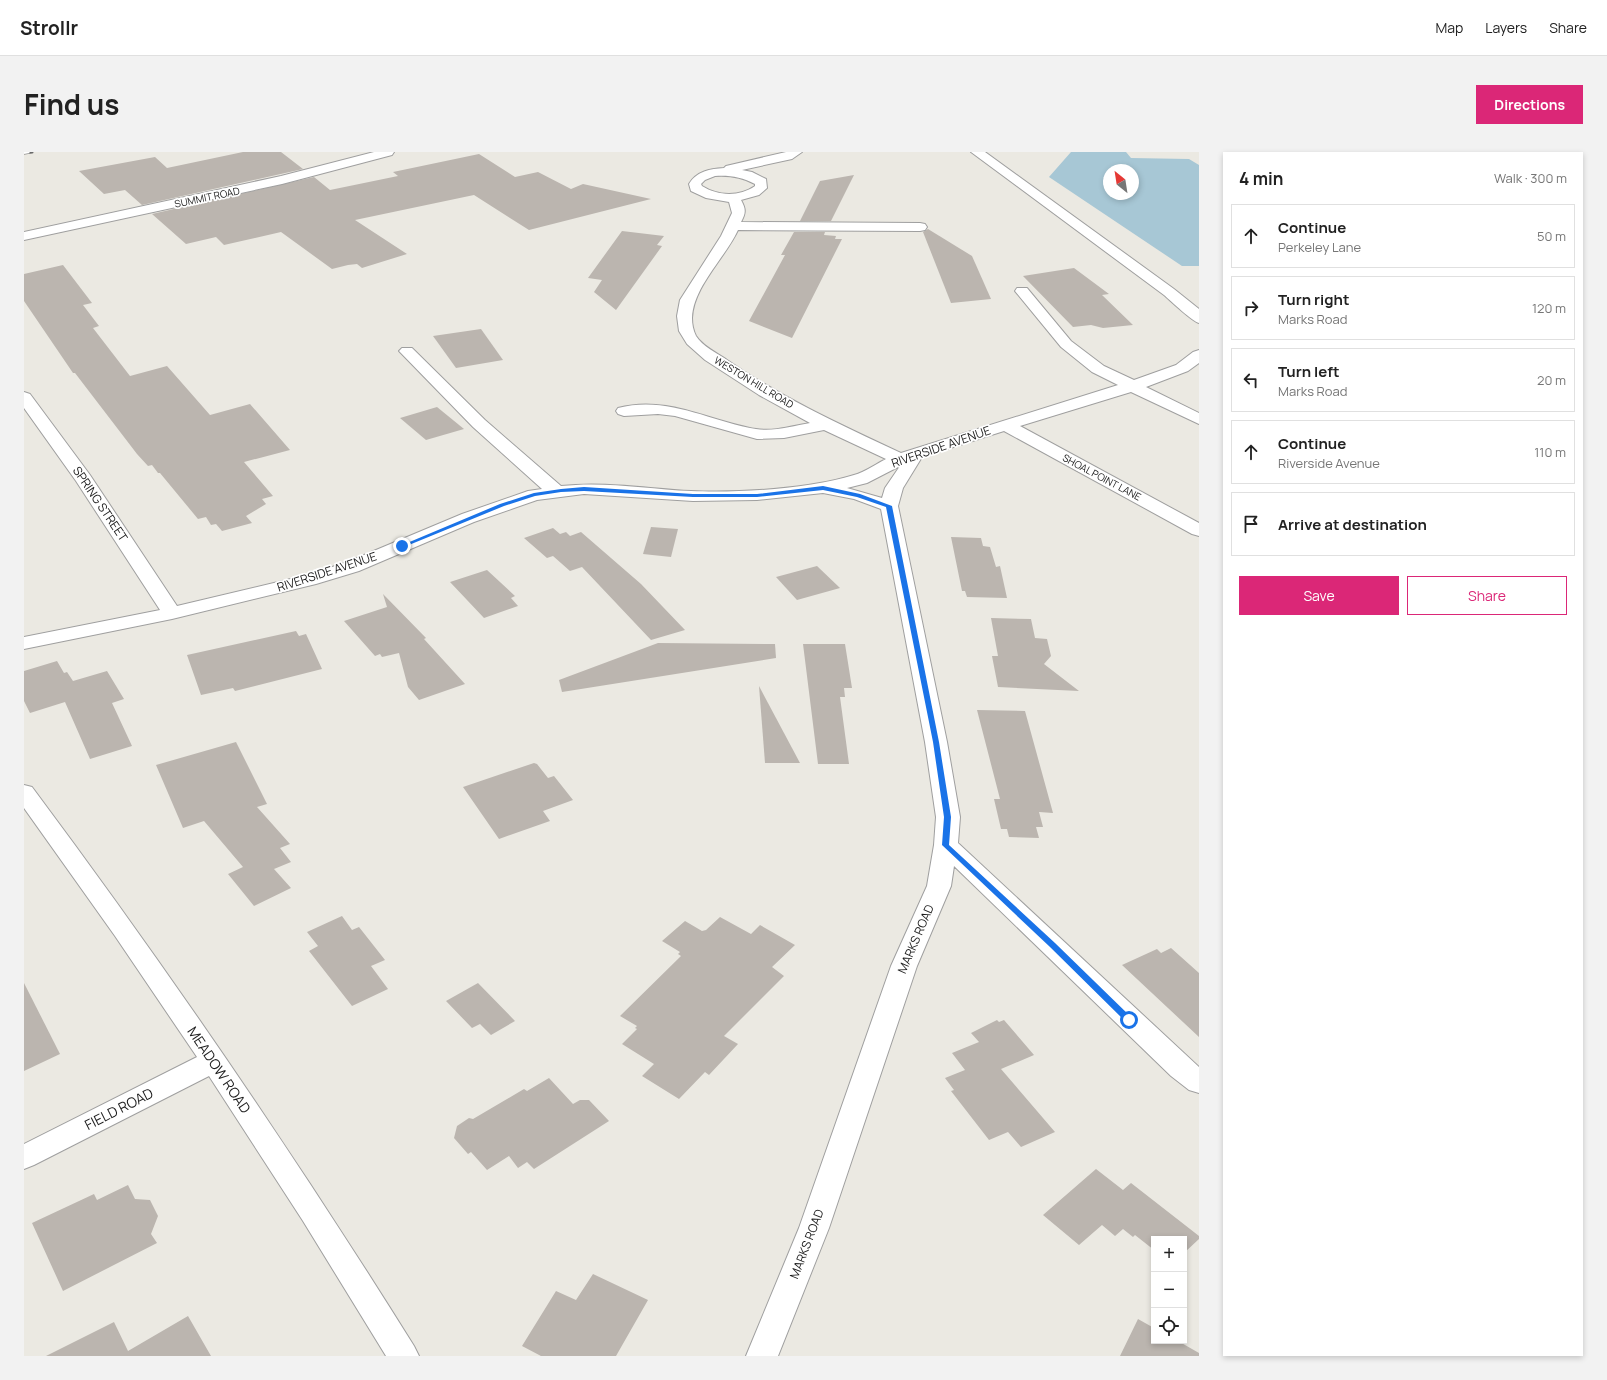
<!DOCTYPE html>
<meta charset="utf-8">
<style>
body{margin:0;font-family:Manrope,sans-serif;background:#f2f2f2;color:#222}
.controls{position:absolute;right:12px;bottom:12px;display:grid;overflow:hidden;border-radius:0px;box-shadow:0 2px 6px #0003}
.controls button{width:36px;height:36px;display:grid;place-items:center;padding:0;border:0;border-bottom:1px solid #e0e0e0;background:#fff;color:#222;font:20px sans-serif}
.compass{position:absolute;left:1079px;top:12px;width:36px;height:36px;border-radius:50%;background:#fff;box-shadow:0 2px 6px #0003;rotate:330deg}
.stop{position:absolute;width:12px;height:12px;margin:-9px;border:3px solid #1a73e8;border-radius:50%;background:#fff}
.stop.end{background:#1a73e8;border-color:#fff;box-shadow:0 1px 4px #0008}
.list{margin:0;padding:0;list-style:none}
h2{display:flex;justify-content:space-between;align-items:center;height:52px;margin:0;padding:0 16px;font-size:17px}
h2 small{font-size:13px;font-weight:400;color:#767676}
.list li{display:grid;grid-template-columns:26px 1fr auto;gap:12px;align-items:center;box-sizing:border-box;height:64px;margin:0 8px 8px;padding:0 8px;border:1px solid #e0e0e0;border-radius:0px}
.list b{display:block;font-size:15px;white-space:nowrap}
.list p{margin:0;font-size:13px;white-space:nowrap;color:#767676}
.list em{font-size:13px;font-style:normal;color:#767676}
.actions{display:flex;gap:8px;padding:12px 16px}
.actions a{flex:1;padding:9px 0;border:1px solid #db2777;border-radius:0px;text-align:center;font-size:14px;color:#db2777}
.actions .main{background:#db2777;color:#fff}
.icon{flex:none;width:22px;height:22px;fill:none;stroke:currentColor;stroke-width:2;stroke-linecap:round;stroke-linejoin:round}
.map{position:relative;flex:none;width:1175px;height:1204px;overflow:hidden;border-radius:0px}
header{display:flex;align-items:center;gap:24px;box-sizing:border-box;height:56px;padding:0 20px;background:#fff;border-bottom:1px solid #e0e0e0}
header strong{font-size:19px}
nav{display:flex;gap:22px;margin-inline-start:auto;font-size:14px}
.intro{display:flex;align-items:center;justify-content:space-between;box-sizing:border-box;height:96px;padding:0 24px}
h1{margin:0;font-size:28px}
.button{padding:10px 18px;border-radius:0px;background:#db2777;color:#fff;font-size:14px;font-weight:700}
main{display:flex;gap:24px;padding:0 24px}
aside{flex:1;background:#fff;border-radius:0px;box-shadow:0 2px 6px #0003}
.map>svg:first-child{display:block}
.water{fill:#a7c7d5;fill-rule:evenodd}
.building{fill:#bbb5af}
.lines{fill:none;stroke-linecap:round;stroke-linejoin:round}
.minor-casing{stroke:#9f9f9f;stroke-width:2}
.minor{fill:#fff;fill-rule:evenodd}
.rail-casing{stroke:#696969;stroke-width:3}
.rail{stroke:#fff;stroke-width:2;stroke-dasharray:5.5;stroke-linecap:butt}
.route{fill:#1a73e8}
.labels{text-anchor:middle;stroke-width:3.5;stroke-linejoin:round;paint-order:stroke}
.far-street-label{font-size:10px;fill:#1b1b1b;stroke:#fff}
.street-label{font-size:12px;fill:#1b1b1b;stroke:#fff}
.near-street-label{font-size:14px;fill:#1b1b1b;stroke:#fff}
</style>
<header>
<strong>Strollr</strong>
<nav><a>Map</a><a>Layers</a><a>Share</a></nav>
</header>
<div class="intro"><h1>Find us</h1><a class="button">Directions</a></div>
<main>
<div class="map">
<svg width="1175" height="1204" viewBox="0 0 1175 1204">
<rect width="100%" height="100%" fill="#ebe9e2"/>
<path class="water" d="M 1047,0 L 1102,0 L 1107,6 L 1165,7 L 1175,13 L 1175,114 L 1158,114 L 1025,25 ZM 1085,18 L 1109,18 L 1109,42 L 1085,42 Z"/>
<g class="building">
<path d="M 219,0 L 257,0 L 279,17 L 118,53 L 101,38 L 80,42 L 55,19 L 131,5 L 143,16 Z"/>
<path d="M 455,2 L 491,25 L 514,20 L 547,37 L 559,32 L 627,47 L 505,78 L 450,43 L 331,68 L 383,102 L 338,116 L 333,112 L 324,113 L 308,117 L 257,80 L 200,93 L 192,85 L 162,92 L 128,62 L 290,25 L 306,38 L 374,24 L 369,20 Z"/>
<path d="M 830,23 L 807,69 L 776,69 L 796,29 Z"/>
<path d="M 904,77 L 948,104 L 967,147 L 927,151 L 899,80 Z"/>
<path d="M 598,79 L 640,84 L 633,93 L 638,94 L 592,158 L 570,140 L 578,128 L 564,126 Z"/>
<path d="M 770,80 L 801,80 L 800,83 L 812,84 L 811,87 L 818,87 L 768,186 L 725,169 L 761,103 L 757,103 Z"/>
<path d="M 39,113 L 68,151 L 59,153 L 75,174 L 69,176 L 106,224 L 143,214 L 186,263 L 226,252 L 266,298 L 220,310 L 249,344 L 238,347 L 242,352 L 222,364 L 228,371 L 198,379 L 192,372 L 187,373 L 182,365 L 174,367 L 136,321 L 134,321 L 128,313 L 124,314 L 113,302 L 51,221 L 49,221 L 0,149 L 0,122 Z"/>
<path d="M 1050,116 L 1085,142 L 1078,143 L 1109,173 L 1079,176 L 1067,173 L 1049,175 L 999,124 Z"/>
<path d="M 457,177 L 479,208 L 432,216 L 409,184 Z"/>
<path d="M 413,255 L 440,277 L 402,288 L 376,266 Z"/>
<path d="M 627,375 L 654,377 L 647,405 L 619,402 Z"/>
<path d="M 529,376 L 536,382 L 542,380 L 546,384 L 557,380 L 617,432 L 661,478 L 627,488 L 558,415 L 546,419 L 529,404 L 523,406 L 500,386 Z"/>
<path d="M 927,385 L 957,386 L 959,394 L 966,395 L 972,415 L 976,414 L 983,446 L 943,445 L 941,439 L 938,439 Z"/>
<path d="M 793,414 L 816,436 L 773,448 L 752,425 Z"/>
<path d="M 463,418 L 491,444 L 487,446 L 494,454 L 460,466 L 426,430 Z"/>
<path d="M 359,442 L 402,486 L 400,487 L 441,532 L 395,548 L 384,535 L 375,501 L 358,505 L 356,502 L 351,504 L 320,469 L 363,455 Z"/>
<path d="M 967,466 L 1007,467 L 1011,486 L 1023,487 L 1027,504 L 1020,512 L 1055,539 L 974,535 L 968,504 L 974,504 Z"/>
<path d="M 272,479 L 275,484 L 282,482 L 298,517 L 211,539 L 209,536 L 177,543 L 163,503 Z"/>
<path d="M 634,491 L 751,492 L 752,506 L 538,540 L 535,528 Z"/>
<path d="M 779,492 L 821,492 L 828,536 L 820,536 L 821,545 L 816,545 L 825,612 L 794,612 Z"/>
<path d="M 33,509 L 40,521 L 43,520 L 49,529 L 83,519 L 100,547 L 88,551 L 108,594 L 66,607 L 41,550 L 6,561 L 0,549 L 0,519 Z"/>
<path d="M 735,534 L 776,611 L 741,611 Z"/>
<path d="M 953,558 L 1001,559 L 1029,661 L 1015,660 L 1019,675 L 1012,675 L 1015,686 L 985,685 L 983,677 L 977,677 L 970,647 L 976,647 Z"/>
<path d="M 212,590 L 243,652 L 233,655 L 266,692 L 256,696 L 267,710 L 250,717 L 267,736 L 230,754 L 204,722 L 219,715 L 180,669 L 159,676 L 132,613 Z"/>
<path d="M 510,611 L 513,612 L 524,626 L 530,624 L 549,648 L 519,659 L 526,669 L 475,687 L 439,635 Z"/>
<path d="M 318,764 L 328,778 L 335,775 L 361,808 L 347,814 L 364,837 L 328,854 L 285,799 L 294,794 L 283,780 Z"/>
<path d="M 696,765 L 727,782 L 736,773 L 771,793 L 748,815 L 760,824 L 700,884 L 714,892 L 685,923 L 681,920 L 655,947 L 618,924 L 630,912 L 598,892 L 613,877 L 611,876 L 613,874 L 596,864 L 657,804 L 654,802 L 656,800 L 638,789 L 661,769 L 678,779 L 682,778 Z"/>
<path d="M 1147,796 L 1175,821 L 1175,885 L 1098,813 L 1133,797 L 1137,801 Z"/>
<path d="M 0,831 L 36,902 L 0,919 Z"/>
<path d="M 454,831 L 491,869 L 467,883 L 456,872 L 448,876 L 422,849 Z"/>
<path d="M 973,868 L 975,870 L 980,868 L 1010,903 L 977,917 L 1031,980 L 997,995 L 984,980 L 965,988 L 927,939 L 930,938 L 921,926 L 941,918 L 928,901 L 955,890 L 947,881 Z"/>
<path d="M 525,926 L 549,952 L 556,948 L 565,948 L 585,969 L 510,1017 L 503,1010 L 494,1016 L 485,1004 L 463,1018 L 447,1000 L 444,1002 L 430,986 L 433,974 L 445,966 L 449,967 L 500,937 L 503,939 Z"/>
<path d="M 1072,1017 L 1099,1038 L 1107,1031 L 1175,1084 L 1175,1087 L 1160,1101 L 1160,1087 L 1130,1087 L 1130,1098 L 1111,1083 L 1109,1085 L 1099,1077 L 1091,1084 L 1078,1073 L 1055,1093 L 1019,1063 Z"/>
<path d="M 104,1033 L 111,1047 L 126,1048 L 134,1064 L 127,1082 L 133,1091 L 39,1139 L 8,1071 L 70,1042 L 73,1048 Z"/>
<path d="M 569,1122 L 624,1148 L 592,1204 L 517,1204 L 498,1194 L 532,1139 L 552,1148 Z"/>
<path d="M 164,1164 L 187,1204 L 22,1204 L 90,1170 L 104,1199 Z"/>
<path d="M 1114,1167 L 1130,1176 L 1130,1189 L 1154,1189 L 1175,1201 L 1175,1204 L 1096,1204 Z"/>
</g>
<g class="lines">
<defs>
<g id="minor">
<path d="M 350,0 L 370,0 L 368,3 L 258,32 L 0,88 L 0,80 L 257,24 Z"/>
<path d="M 762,0 L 778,0 L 768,7 L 718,18 L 728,20 L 742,27 L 743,36 L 735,43 L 717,48 C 722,57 722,61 717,70 L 896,71 L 901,72 L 903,75 L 901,78 L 896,79 L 714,78 C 701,106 669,135 668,166 C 668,172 669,178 672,184 C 678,194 693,201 703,208 C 758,246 817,273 877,301 L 1094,233 L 1068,220 L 1037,195 L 991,139 L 993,136 L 1003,136 L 1047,189 L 1080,214 L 1110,228 L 1152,213 L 1169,200 L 1175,198 L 1175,211 L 1164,219 L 1122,235 L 1175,261 L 1175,272 L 1107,240 L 996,274 L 1175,371 L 1175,384 L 1168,382 L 980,279 L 898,305 L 879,336 L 874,354 L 923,590 L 936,665 L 934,691 L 1175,915 L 1175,941 L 1165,938 L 1147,924 L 930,714 L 927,734 L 893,814 L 805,1076 L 754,1204 L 722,1204 L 775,1076 L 867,814 L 903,734 L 910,693 L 912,665 L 901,590 L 857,357 L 830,347 L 799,341 L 733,348 L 669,349 L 560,342 L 513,348 L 450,370 L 335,419 L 292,432 L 148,467 L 0,497 L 0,485 L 136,458 L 52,329 L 0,256 L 0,240 L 6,242 L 66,323 L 153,454 L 279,424 L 321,411 L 438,362 L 504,339 L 518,337 L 449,275 L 375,199 L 378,196 L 388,196 L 461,268 L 537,334 C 580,329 624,337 667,339 C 714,341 786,337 830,323 C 841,320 852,312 862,307 L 800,278 L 760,286 L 733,287 L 651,264 L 634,262 L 600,264 L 594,262 L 592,259 L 594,256 C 643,243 685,269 732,277 C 749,280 769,274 786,271 L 735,243 L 681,208 L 663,192 L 655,179 L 653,164 L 656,148 L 697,84 L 708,61 L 705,50 L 682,46 L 667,39 L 665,32 C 673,19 686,17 700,16 L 702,14 ZM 691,24 C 705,23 718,25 731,32 L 731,34 C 715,45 694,44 678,34 L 677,32 L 681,28 ZM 876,314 L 861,336 L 858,346 L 823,336 L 843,331 Z"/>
<path d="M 947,0 L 961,0 L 1150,137 L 1175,157 L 1175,171 C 1169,170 1147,149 1140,143 Z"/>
<path d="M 0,633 L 8,635 C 143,816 270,1002 390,1194 L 395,1204 L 362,1204 L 279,1069 L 185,924 L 10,1013 L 0,1017 L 0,992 L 173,905 L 91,784 L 0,656 Z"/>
</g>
</defs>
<use href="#minor" class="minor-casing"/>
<use href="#minor" class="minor"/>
<defs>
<path id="rail" d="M 0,1 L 8,0"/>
</defs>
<use href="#rail" class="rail-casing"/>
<use href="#rail" class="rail"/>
</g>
<path class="route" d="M 799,334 L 836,342 L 868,354 L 915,590 L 927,665 L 925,693 L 1031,791 L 1107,865 L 1107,870 L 1102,870 L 1026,795 L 918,693 L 920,665 L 909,590 L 862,355 L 833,345 L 799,338 L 733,345 L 669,345 L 560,339 L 537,340 L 511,344 L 480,354 L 380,395 L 376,394 L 476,352 L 510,341 L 537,337 L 560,335 L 669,342 L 733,342 Z"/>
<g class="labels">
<g class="far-street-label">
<text transform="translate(183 45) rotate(-12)" y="4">SUMMIT ROAD</text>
<text transform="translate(730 230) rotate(31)" y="4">WESTON HILL ROAD</text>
<text transform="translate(1078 325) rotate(28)" y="4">SHOAL POINT LANE</text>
</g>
<g class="street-label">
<text transform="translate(917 295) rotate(-19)" y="4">RIVERSIDE AVENUE</text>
<text transform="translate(76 352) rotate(56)" y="4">SPRING STREET</text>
<text transform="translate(303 420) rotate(-18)" y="4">RIVERSIDE AVENUE</text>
<text transform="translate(892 787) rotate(-67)" y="4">MARKS ROAD</text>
<text transform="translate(783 1092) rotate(-69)" y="4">MARKS ROAD</text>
</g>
<g class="near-street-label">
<text transform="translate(195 918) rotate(56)" y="5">MEADOW ROAD</text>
<text transform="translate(95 957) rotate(-27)" y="5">FIELD ROAD</text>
</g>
</g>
</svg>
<div class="controls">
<button>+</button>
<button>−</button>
<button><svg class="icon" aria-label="locate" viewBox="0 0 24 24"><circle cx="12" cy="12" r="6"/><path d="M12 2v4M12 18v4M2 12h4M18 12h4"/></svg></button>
</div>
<svg class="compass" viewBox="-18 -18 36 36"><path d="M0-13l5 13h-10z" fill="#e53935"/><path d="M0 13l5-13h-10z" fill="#767676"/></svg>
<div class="stop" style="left:1105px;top:868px"></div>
<div class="stop end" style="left:378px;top:394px"></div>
</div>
<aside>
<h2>4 min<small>Walk · 300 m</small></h2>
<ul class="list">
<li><svg class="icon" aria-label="ahead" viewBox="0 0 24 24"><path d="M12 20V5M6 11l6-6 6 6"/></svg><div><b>Continue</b><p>Perkeley Lane</p></div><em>50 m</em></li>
<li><svg class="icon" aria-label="right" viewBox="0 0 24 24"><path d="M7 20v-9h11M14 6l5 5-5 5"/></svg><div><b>Turn right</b><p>Marks Road</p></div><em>120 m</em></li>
<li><svg class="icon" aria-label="left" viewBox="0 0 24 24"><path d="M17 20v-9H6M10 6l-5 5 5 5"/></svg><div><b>Turn left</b><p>Marks Road</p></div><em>20 m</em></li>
<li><svg class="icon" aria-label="ahead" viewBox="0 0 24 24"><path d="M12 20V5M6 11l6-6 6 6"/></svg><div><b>Continue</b><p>Riverside Avenue</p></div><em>110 m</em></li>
<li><svg class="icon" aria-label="arrive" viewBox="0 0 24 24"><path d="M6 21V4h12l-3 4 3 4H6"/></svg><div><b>Arrive at destination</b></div></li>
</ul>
<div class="actions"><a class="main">Save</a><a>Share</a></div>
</aside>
</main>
